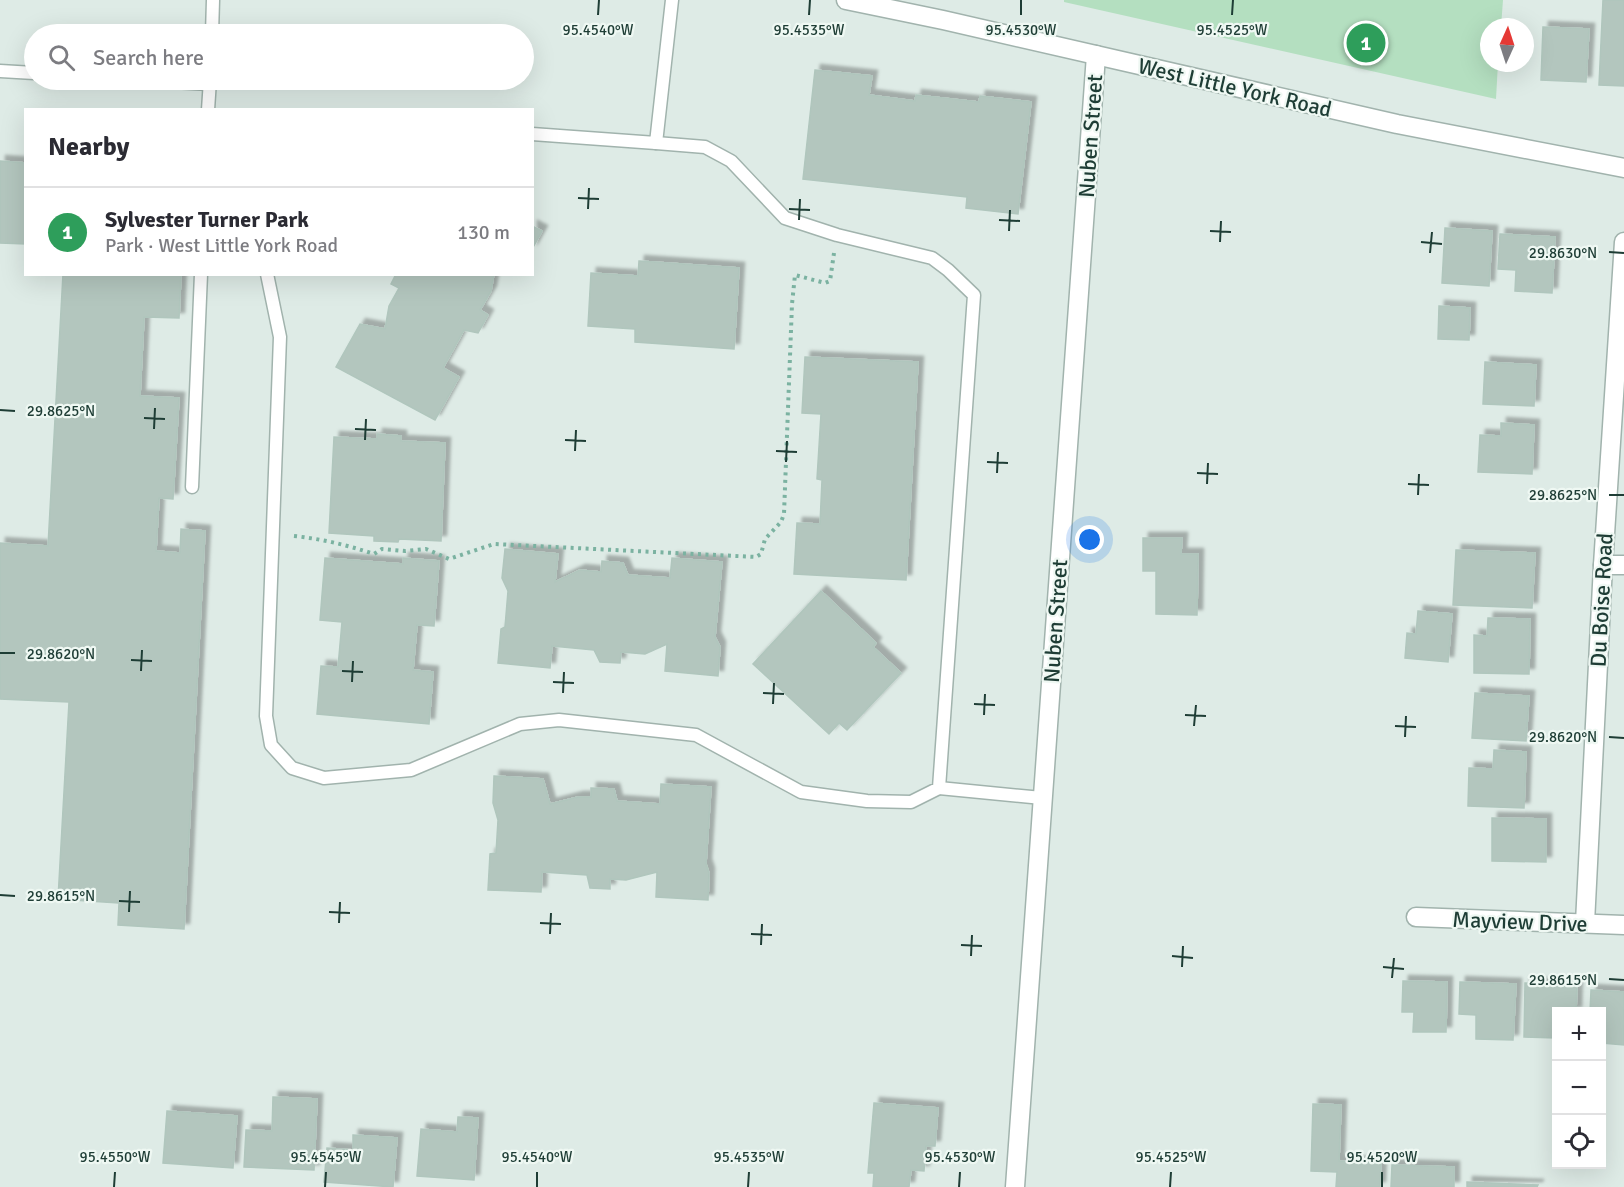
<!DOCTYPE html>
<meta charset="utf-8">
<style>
body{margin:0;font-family:Signika,sans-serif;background:#f2f2f3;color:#2b2b33}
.controls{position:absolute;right:18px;bottom:18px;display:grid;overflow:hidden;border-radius:0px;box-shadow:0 6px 24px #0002}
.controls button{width:54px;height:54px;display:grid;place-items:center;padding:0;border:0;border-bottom:2px solid #e1e1e2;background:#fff;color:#2b2b33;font:30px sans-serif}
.compass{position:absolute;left:1480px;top:18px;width:54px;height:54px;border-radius:50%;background:#fff;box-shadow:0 6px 24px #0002;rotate:3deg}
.you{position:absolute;left:1090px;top:540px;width:21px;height:21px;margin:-15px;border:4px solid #fff;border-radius:50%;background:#1a73e8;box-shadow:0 0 0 9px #1a73e833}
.badge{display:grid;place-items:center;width:39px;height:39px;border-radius:50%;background:#0b8043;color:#fff;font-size:20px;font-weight:700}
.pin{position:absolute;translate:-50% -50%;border:3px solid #fff;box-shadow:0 2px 6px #0006}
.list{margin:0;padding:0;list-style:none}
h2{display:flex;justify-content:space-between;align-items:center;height:78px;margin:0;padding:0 24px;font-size:26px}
h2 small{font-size:20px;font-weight:400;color:#7c7c81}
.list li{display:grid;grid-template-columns:39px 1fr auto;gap:18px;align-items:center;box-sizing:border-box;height:90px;padding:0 24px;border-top:2px solid #e1e1e2}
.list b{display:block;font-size:22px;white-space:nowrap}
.list p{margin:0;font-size:20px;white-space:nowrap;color:#7c7c81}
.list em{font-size:20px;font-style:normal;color:#7c7c81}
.icon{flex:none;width:33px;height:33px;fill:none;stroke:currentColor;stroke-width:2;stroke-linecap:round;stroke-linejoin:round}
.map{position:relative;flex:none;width:1624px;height:1187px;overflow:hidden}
.search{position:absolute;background:#fff;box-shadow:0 6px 24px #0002;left:24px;top:24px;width:510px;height:66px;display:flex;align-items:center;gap:15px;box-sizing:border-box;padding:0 21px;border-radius:33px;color:#7c7c81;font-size:22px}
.panel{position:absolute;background:#fff;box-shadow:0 6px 24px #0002;left:24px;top:108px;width:510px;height:168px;border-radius:0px}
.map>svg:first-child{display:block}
.green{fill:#b4dfc0}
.building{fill:#b3c6be;stroke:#b0c6bd;stroke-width:1.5;filter:url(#shadow)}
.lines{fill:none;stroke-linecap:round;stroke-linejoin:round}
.service-casing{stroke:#a1b3ad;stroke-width:15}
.minor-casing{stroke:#a1b3ad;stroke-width:21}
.tertiary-casing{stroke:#a1b3ad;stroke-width:21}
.path{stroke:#7bb2a1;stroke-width:4;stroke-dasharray:3 4.5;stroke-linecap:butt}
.service{stroke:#fff;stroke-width:12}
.minor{stroke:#fff;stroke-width:18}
.tertiary{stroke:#fff;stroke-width:18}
.ticks{fill:none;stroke:#1e3d35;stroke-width:2}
.labels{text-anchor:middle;stroke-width:4.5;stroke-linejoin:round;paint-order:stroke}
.street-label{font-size:22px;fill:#1e3d35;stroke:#eff8f3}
.ticks-label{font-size:15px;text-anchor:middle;fill:#1e3d35;stroke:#eff8f3;stroke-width:4.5;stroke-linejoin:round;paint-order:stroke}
</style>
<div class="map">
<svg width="1624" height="1187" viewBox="0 0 1624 1187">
<defs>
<filter id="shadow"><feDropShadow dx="5.5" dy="-5.5" stdDeviation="1.5" flood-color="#0004"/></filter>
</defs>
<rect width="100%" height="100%" fill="#deebe6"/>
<path class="green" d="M 1064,0 L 1503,0 L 1501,27 L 1489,27 L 1489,63 L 1498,63 L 1496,99 L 1064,2 Z"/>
<g class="building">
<path d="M 1603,0 L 1624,0 L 1624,86 L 1599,85 Z"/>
<path d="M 1543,27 L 1589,29 L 1586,82 L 1541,80 Z"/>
<path d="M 815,70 L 872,76 L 869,95 L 915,101 L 916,95 L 979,102 L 980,96 L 1031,102 L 1018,214 L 966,208 L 967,197 L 803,179 Z"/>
<path d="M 0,161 L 26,163 L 26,244 L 0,243 Z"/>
<path d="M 532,226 L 542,231 L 532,249 Z"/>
<path d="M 1445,228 L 1492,231 L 1489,286 L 1442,283 Z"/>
<path d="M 1500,234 L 1555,237 L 1552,293 L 1515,291 L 1516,270 L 1498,269 Z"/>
<path d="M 639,261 L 739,268 L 734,349 L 635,342 L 635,329 L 588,326 L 591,273 L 638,276 Z"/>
<path d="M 63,274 L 181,274 L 179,318 L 144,317 L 140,396 L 179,398 L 173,499 L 159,498 L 156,551 L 180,553 L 181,529 L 205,531 L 184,929 L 118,925 L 119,903 L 58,899 L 69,702 L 0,699 L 0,543 L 48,546 Z"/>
<path d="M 396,274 L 494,274 L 491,291 L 480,310 L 488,315 L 478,333 L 464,330 L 443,368 L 459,377 L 435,420 L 336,367 L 360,324 L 385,329 L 389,306 L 399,288 L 391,284 Z"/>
<path d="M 1439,306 L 1470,308 L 1469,340 L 1438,339 Z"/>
<path d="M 805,357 L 918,362 L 906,580 L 794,574 L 797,523 L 820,524 L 822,480 L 817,479 L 821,414 L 802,413 Z"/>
<path d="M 1485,362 L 1536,365 L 1534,406 L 1483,404 Z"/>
<path d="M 1501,423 L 1534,425 L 1532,474 L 1478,472 L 1480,435 L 1501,436 Z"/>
<path d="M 377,434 L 401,436 L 401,441 L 445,443 L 441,541 L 399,539 L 398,542 L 374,541 L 374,536 L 329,533 L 334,437 L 377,439 Z"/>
<path d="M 1143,538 L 1182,538 L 1181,554 L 1198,554 L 1197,615 L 1156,614 L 1156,571 L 1143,571 Z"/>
<path d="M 505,549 L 558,554 L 555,582 L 580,570 L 601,572 L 602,561 L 623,563 L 628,575 L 670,578 L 672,558 L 722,562 L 715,637 L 720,647 L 718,676 L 665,671 L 667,644 L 645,654 L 621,652 L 620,663 L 600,662 L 594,650 L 552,646 L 550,668 L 498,663 L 501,629 L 505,627 L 508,591 L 502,578 Z"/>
<path d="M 1456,550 L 1535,553 L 1532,608 L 1453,605 Z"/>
<path d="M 325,558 L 403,564 L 403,558 L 439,561 L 434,626 L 417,625 L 413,670 L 433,672 L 429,724 L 317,714 L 321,666 L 338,667 L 342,622 L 320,620 Z"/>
<path d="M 821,591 L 876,643 L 873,647 L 901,673 L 847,730 L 839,723 L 829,734 L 753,664 Z"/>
<path d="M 1418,611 L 1452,614 L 1448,662 L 1405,658 L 1407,633 L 1416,634 Z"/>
<path d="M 1488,618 L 1530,619 L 1529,674 L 1474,673 L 1474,635 L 1487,636 Z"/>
<path d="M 1475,693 L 1529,696 L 1526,741 L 1472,738 Z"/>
<path d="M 1494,750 L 1526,752 L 1524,808 L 1468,806 L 1469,768 L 1493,769 Z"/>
<path d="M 494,776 L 543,779 L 550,804 L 578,797 L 591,797 L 591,788 L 614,789 L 617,801 L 660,804 L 661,784 L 711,787 L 706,864 L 709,873 L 708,900 L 656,897 L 657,872 L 626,880 L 610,879 L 610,889 L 590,888 L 587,875 L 542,872 L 541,892 L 488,890 L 490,854 L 496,853 L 498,820 L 493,803 Z"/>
<path d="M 1492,818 L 1546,819 L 1546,862 L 1492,861 Z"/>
<path d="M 1403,981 L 1447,982 L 1446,1032 L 1413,1032 L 1414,1012 L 1402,1012 Z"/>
<path d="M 1460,982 L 1516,984 L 1513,1040 L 1476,1039 L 1476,1015 L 1459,1014 Z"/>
<path d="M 1525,983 L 1577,985 L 1576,1012 L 1556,1012 L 1556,1038 L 1524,1037 Z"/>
<path d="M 1591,990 L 1624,992 L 1624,1045 L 1602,1043 L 1602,1012 L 1590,1012 Z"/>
<path d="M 273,1097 L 317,1099 L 314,1170 L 244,1167 L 246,1130 L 272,1131 Z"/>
<path d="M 874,1103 L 938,1108 L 935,1146 L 926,1146 L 924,1171 L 911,1170 L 909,1187 L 873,1187 L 874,1173 L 868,1173 Z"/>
<path d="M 1313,1104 L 1341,1105 L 1339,1161 L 1381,1163 L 1380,1187 L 1336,1187 L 1337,1172 L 1311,1171 Z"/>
<path d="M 167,1111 L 237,1116 L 233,1168 L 163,1163 Z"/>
<path d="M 458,1117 L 478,1118 L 474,1180 L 417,1176 L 421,1129 L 457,1132 Z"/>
<path d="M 353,1135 L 397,1138 L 393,1187 L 324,1182 L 327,1148 L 353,1150 Z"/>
<path d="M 1392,1165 L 1454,1167 L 1454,1187 L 1391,1187 Z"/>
<path d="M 1467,1182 L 1538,1185 L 1537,1187 L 1467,1187 Z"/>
</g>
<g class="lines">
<defs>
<g id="service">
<path d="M 212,34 L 213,0"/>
<path d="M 0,71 L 34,73"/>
<path d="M 135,80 L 210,84"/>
<path d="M 208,110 L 210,80"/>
<path d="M 532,134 L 656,143 L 672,0"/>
<path d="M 267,274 L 280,337 L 266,716 L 271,745 L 292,768 L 324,778 L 411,770 L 520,724 L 559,720 L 696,735 L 801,792 L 867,801 L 911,802 L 939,788 L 974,295 L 948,270 L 932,258 L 837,235 L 785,218 L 731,161 L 705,147 L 656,143"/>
<path d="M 192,487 L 201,274"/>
<path d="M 939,788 L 1042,798"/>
</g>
<g id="minor">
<path d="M 1603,565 L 1624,565"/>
<path d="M 1416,917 L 1624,925"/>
<path d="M 1585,923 L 1603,565 L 1624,242"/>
<path d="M 1015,1187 L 1096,55"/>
</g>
<path id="tertiary" d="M 846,0 L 943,20 L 1397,124 L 1624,168"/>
</defs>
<use href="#service" class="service-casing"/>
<use href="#minor" class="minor-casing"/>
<use href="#tertiary" class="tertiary-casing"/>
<path class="path" d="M 294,536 C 322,539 347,545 374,554 L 382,549 L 405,551 L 426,549 L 449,559 L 494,544 L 756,557 L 761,554 L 765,539 L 781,522 L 784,514 L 792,304 L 795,275 L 825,283 L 830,281 L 834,253"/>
<use href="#service" class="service"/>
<use href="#minor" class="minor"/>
<use href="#tertiary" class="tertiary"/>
</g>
<path class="ticks" d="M 598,15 L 599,0M 809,15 L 810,0M 1021,15 L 1021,0M 1232,15 L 1233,0M 578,198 L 599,199M 588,209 L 589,188M 789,209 L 810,210M 799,220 L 800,199M 999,220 L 1020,221M 1009,231 L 1010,210M 1210,231 L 1231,232M 1220,242 L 1221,221M 1421,242 L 1442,244M 1609,252 L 1624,253M 1430,253 L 1432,232M 0,410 L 15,411M 144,418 L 165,419M 154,429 L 155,408M 355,429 L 376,430M 365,440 L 366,419M 565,440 L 586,441M 575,451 L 576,430M 776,451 L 797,452M 786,462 L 787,441M 987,462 L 1008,463M 997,473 L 998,452M 1197,473 L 1218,474M 1207,484 L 1208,463M 1408,484 L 1429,485M 1418,495 L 1419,474M 1609,495 L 1624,495M 0,653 L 15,653M 131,660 L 152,661M 141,671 L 142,650M 342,671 L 363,672M 352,682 L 353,661M 553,682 L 574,683M 563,693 L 564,672M 763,693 L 784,694M 773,704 L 774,683M 974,704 L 995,705M 984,715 L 985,694M 1185,715 L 1206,716M 1194,726 L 1196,705M 1395,726 L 1416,727M 1405,737 L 1406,716M 1609,737 L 1624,738M 0,895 L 15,896M 119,901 L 140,902M 129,912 L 130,891M 329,912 L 350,913M 339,923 L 340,902M 540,923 L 561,924M 550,934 L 551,913M 751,934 L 772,935M 761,945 L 762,924M 961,945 L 982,946M 971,956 L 972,935M 1172,956 L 1193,958M 1182,967 L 1183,946M 1383,967 L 1404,969M 1392,978 L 1394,958M 1609,979 L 1624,980M 114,1187 L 115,1172M 325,1187 L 326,1172M 537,1187 L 537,1172M 748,1187 L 749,1172M 959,1187 L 960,1172M 1170,1187 L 1171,1172M 1382,1187 L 1382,1172"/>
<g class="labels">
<g class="street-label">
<text transform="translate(1235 87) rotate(13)" y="8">West Little York Road</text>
<text transform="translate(1090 136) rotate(-86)" y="8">Nuben Street</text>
<text transform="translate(1601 600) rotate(-87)" y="8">Du Boise Road</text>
<text transform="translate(1055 621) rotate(-86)" y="8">Nuben Street</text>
<text transform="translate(1520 921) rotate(2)" y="8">Mayview Drive</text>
</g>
</g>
<g class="ticks-label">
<text x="598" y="35">95.4540°W</text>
<text x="809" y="35">95.4535°W</text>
<text x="1021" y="35">95.4530°W</text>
<text x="1232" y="35">95.4525°W</text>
<text x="1563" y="258">29.8630°N</text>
<text x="61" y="416">29.8625°N</text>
<text x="1563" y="500">29.8625°N</text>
<text x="61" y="659">29.8620°N</text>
<text x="1563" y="742">29.8620°N</text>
<text x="61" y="901">29.8615°N</text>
<text x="1563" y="985">29.8615°N</text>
<text x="115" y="1162">95.4550°W</text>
<text x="326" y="1162">95.4545°W</text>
<text x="537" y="1162">95.4540°W</text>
<text x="749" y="1162">95.4535°W</text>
<text x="960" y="1162">95.4530°W</text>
<text x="1171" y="1162">95.4525°W</text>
<text x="1382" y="1162">95.4520°W</text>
</g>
</svg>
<div class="controls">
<button>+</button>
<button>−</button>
<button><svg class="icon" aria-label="locate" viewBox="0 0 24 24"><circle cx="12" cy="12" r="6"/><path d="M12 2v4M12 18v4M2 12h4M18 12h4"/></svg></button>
</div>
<svg class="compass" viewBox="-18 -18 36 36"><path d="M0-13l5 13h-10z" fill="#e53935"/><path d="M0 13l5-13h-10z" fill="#7c7c81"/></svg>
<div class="you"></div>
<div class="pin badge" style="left:1366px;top:43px;background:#2e9e5b">1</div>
<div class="search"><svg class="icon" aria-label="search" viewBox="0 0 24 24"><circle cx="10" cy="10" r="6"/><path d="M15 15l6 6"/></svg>Search here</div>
<section class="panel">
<h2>Nearby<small></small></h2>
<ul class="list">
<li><span class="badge" style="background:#2e9e5b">1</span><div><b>Sylvester Turner Park</b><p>Park · West Little York Road</p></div><em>130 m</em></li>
</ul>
</section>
</div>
